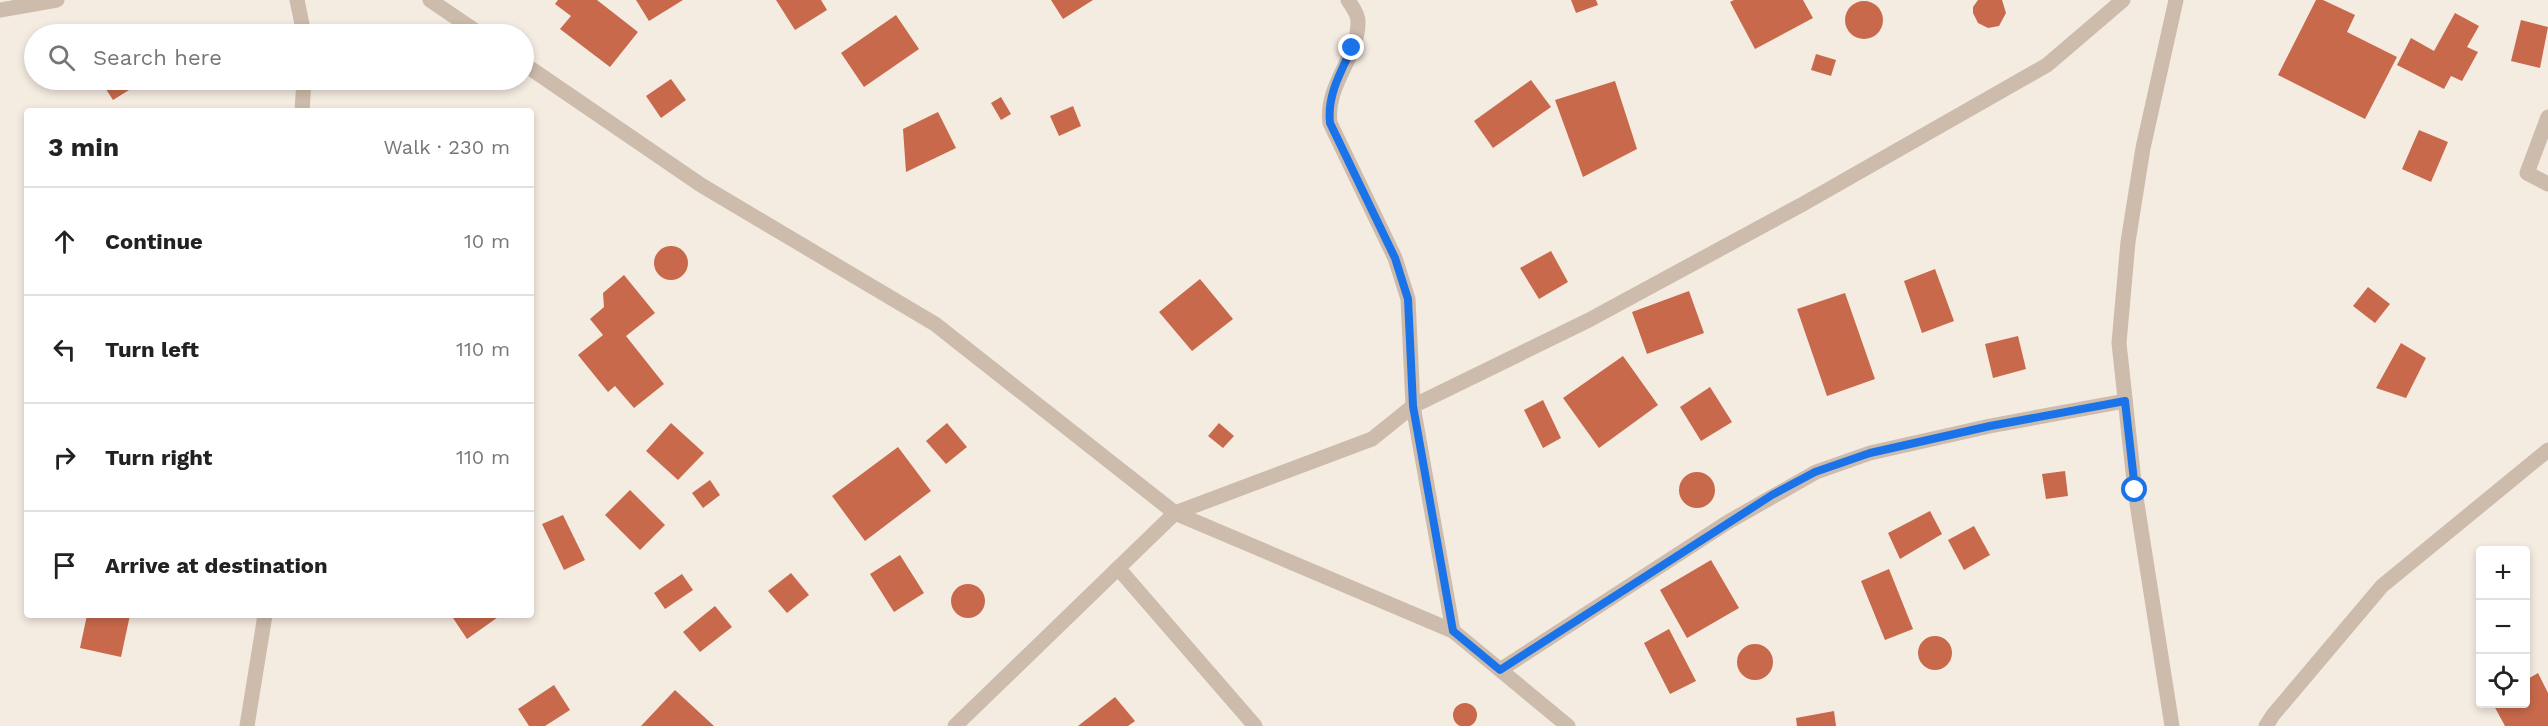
<!DOCTYPE html>
<html lang="en">
<head>
<meta charset="utf-8">
<style>
  :root { --surface:#fff; --page:#f2f2f2; --text:#222; --muted:#767676; --line:#e0e0e0 }
  body { margin:0; font-family:"Work Sans",sans-serif; background:var(--page); color:var(--text) }
  .controls { position:absolute; right:18px; bottom:18px; display:grid; overflow:hidden; border-radius:6px; box-shadow:0 3px 9px #0003 }
  .controls button { width:54px; height:54px; display:grid; place-items:center; padding:0; border:0; border-bottom:2px solid var(--line); background:var(--surface); color:var(--text); font:30px sans-serif }
  .stop { position:absolute; width:18px; height:18px; margin:-14px; border:4px solid #1a73e8; border-radius:50%; background:#fff }
  .stop.end { background:#1a73e8; border-color:#fff; box-shadow:0 2px 6px #0008 }
  .list { margin:0; padding:0; list-style:none }
  h2 { display:flex; justify-content:space-between; align-items:center; height:78px; margin:0; padding:0 24px; font-size:26px }
  h2 small { font-size:20px; font-weight:400; color:var(--muted) }
  .list li { display:grid; grid-template-columns:39px 1fr auto; gap:18px; align-items:center; box-sizing:border-box; height:108px; padding:0 24px; border-top:2px solid var(--line) }
  .list b { display:block; font-size:22px; white-space:nowrap }
  .list em { font-size:20px; font-style:normal; color:var(--muted) }
  .icon { flex:none; width:33px; height:33px; fill:none; stroke:currentColor; stroke-width:2; stroke-linecap:round; stroke-linejoin:round }
  .map { position:relative; flex:none; width:2548px; height:726px; overflow:hidden }
  .search { position:absolute; background:var(--surface); box-shadow:0 3px 9px #0003; left:24px; top:24px; width:510px; height:66px; display:flex; align-items:center; gap:15px; box-sizing:border-box; padding:0 21px; border-radius:33px; color:var(--muted); font-size:22px }
  .panel { position:absolute; background:var(--surface); box-shadow:0 3px 9px #0003; left:24px; top:108px; width:510px; height:510px; border-radius:6px }
  .map>svg:first-child { display:block }
</style>
</head>
<body>
<div class="map">
<svg width="2548" height="726" viewBox="0 0 2548 726">
  <rect width="100%" height="100%" fill="#f4ebe1"/>
  <g fill="#c8694b">
    <polygon points="558,0 597,0 638,32 610,67 560,29 571,16 555,4"/>
    <polygon points="636,0 683,0 649,21"/>
    <polygon points="776,0 821,0 827,10 795,30"/>
    <polygon points="1051,0 1093,0 1063,19"/>
    <polygon points="1571,0 1596,0 1598,5 1576,13"/>
    <polygon points="1734,0 1803,0 1813,18 1755,49 1730,2"/>
    <polygon points="1978,0 2002,0 2006,13 1999,26 1988,28 1978,23 1973,13 1973,7"/>
    <polygon points="2316,0 2323,0 2355,15 2347,32 2397,57 2365,119 2278,75"/>
    <circle cx="1864" cy="20" r="19"/>
    <polygon points="2455,13 2479,26 2467,47 2478,52 2462,81 2451,76 2444,89 2397,65 2411,38 2434,51"/>
    <polygon points="896,15 919,49 864,87 841,53"/>
    <polygon points="2521,20 2548,27 2540,68 2511,61"/>
    <polygon points="1816,54 1836,60 1831,76 1811,70"/>
    <polygon points="671,79 686,100 661,118 646,96"/>
    <polygon points="100,80 145,80 113,100"/>
    <polygon points="1531,80 1551,107 1493,148 1474,121"/>
    <polygon points="1615,81 1637,149 1583,177 1555,100"/>
    <polygon points="1001,97 1011,114 1001,120 991,103"/>
    <polygon points="1073,106 1081,126 1059,136 1050,116"/>
    <polygon points="938,112 956,148 906,172 903,129"/>
    <polygon points="2419,130 2448,142 2431,182 2402,169"/>
    <circle cx="671" cy="263" r="17"/>
    <polygon points="1551,251 1568,282 1539,299 1520,268"/>
    <polygon points="1935,269 1954,321 1922,333 1904,281"/>
    <polygon points="624,275 655,313 626,336 664,384 634,408 615,386 608,392 578,355 603,335 590,319 604,307 603,293"/>
    <polygon points="1200,279 1233,319 1192,351 1159,312"/>
    <polygon points="2368,287 2390,304 2375,323 2353,306"/>
    <polygon points="1689,291 1704,333 1647,354 1632,312"/>
    <polygon points="1845,293 1875,379 1827,396 1797,309"/>
    <polygon points="2018,336 2026,369 1993,378 1985,344"/>
    <polygon points="2401,343 2426,358 2406,398 2376,388"/>
    <polygon points="1623,356 1658,405 1599,448 1563,398"/>
    <polygon points="1710,387 1732,422 1701,441 1680,407"/>
    <polygon points="1543,400 1561,438 1543,448 1524,410"/>
    <polygon points="671,423 704,453 678,480 646,451"/>
    <polygon points="947,423 967,447 946,464 926,441"/>
    <polygon points="1219,423 1234,436 1223,448 1208,436"/>
    <polygon points="898,447 931,491 865,541 832,496"/>
    <polygon points="2065,471 2068,496 2046,499 2042,474"/>
    <circle cx="1697" cy="490" r="18"/>
    <polygon points="710,480 720,495 703,508 692,493"/>
    <polygon points="630,490 665,525 640,550 605,515"/>
    <polygon points="1930,511 1942,534 1900,559 1888,533"/>
    <polygon points="563,515 585,560 564,570 542,524"/>
    <polygon points="1974,526 1990,555 1964,570 1948,540"/>
    <polygon points="900,555 924,593 894,612 870,574"/>
    <polygon points="1711,560 1739,608 1687,638 1660,590"/>
    <polygon points="1889,569 1913,629 1885,640 1861,581"/>
    <polygon points="791,573 809,595 787,613 768,591"/>
    <polygon points="682,574 693,590 665,609 654,593"/>
    <circle cx="968" cy="601" r="17"/>
    <polygon points="715,606 732,627 700,652 683,632"/>
    <polygon points="87,615 130,615 121,657 80,648"/>
    <polygon points="451,615 501,615 467,639"/>
    <polygon points="1669,629 1696,681 1670,694 1644,643"/>
    <circle cx="1935" cy="653" r="17"/>
    <circle cx="1755" cy="662" r="18"/>
    <polygon points="2538,673 2548,693 2548,726 2505,726 2493,704 2526,704 2526,680"/>
    <polygon points="554,685 570,710 545,726 529,726 518,709"/>
    <polygon points="675,690 714,726 641,726"/>
    <polygon points="1115,697 1135,721 1128,726 1078,726"/>
    <circle cx="1465" cy="715" r="12"/>
    <polygon points="1834,711 1836,726 1797,726 1796,718"/>
  </g>
  <g fill="none" stroke-linecap="round" stroke-linejoin="round">
    <g stroke="#cdbbac" stroke-width="15">
      <polyline points="297,0 304,34"/>
      <polyline points="430,0 480,34"/>
      <path d="M1348,0C1352,6 1358,14 1358,21C1359,57 1325,84 1330,123L1395,258L1408,299L1413,406L1453,631"/>
      <polyline points="0,10 57,0"/>
      <polyline points="524,64 701,185 935,324 1175,513 1453,631 1568,726"/>
      <polyline points="302,111 304,80"/>
      <polyline points="2548,117 2527,173 2548,184"/>
      <polyline points="1118,568 1255,726"/>
      <polyline points="1500,670 1728,522 1816,472 1870,453 1990,426 2125,401"/>
      <polyline points="247,726 265,615"/>
      <polyline points="955,726 1175,513 1372,439 1413,406 1589,320 1803,204 2047,65 2123,0"/>
      <polyline points="2172,726 2135,491 2119,343 2128,242 2143,148 2176,0"/>
      <polyline points="2266,726 2273,715 2382,586 2548,450"/>
    </g>
  </g>
  <g fill="none" stroke-linecap="round" stroke-linejoin="round">
    <path stroke="#1a73e8" stroke-width="8" d="M1352,48C1340,73 1327,96 1330,123L1395,258L1408,299L1413,406L1453,631L1500,670L1772,495L1815,472L1870,453L1990,426L2125,401L2135,490"/>
  </g>
</svg>
<div class="controls">
<button>+</button>
<button>−</button>
<button><svg class="icon" aria-label="locate" viewBox="0 0 24 24"><circle cx="12" cy="12" r="6"/><path d="M12 2v4M12 18v4M2 12h4M18 12h4"/></svg></button>
</div>
<div class="stop" style="left:2135px;top:490px"></div>
<div class="stop end" style="left:1352px;top:48px"></div>
<div class="search"><svg class="icon" aria-label="search" viewBox="0 0 24 24"><circle cx="10" cy="10" r="6"/><path d="M15 15l6 6"/></svg>Search here</div>
<section class="panel">
<h2>3 min<small>Walk · 230 m</small></h2>
<ul class="list">
<li><svg class="icon" aria-label="ahead" viewBox="0 0 24 24"><path d="M12 20V5M6 11l6-6 6 6"/></svg><div><b>Continue</b></div><em>10 m</em></li>
<li><svg class="icon" aria-label="left" viewBox="0 0 24 24"><path d="M17 20v-9H6M10 6l-5 5 5 5"/></svg><div><b>Turn left</b></div><em>110 m</em></li>
<li><svg class="icon" aria-label="right" viewBox="0 0 24 24"><path d="M7 20v-9h11M14 6l5 5-5 5"/></svg><div><b>Turn right</b></div><em>110 m</em></li>
<li><svg class="icon" aria-label="arrive" viewBox="0 0 24 24"><path d="M6 21V4h12l-3 4 3 4H6"/></svg><div><b>Arrive at destination</b></div></li>
</ul>
</section>
</div>
</body>
</html>
